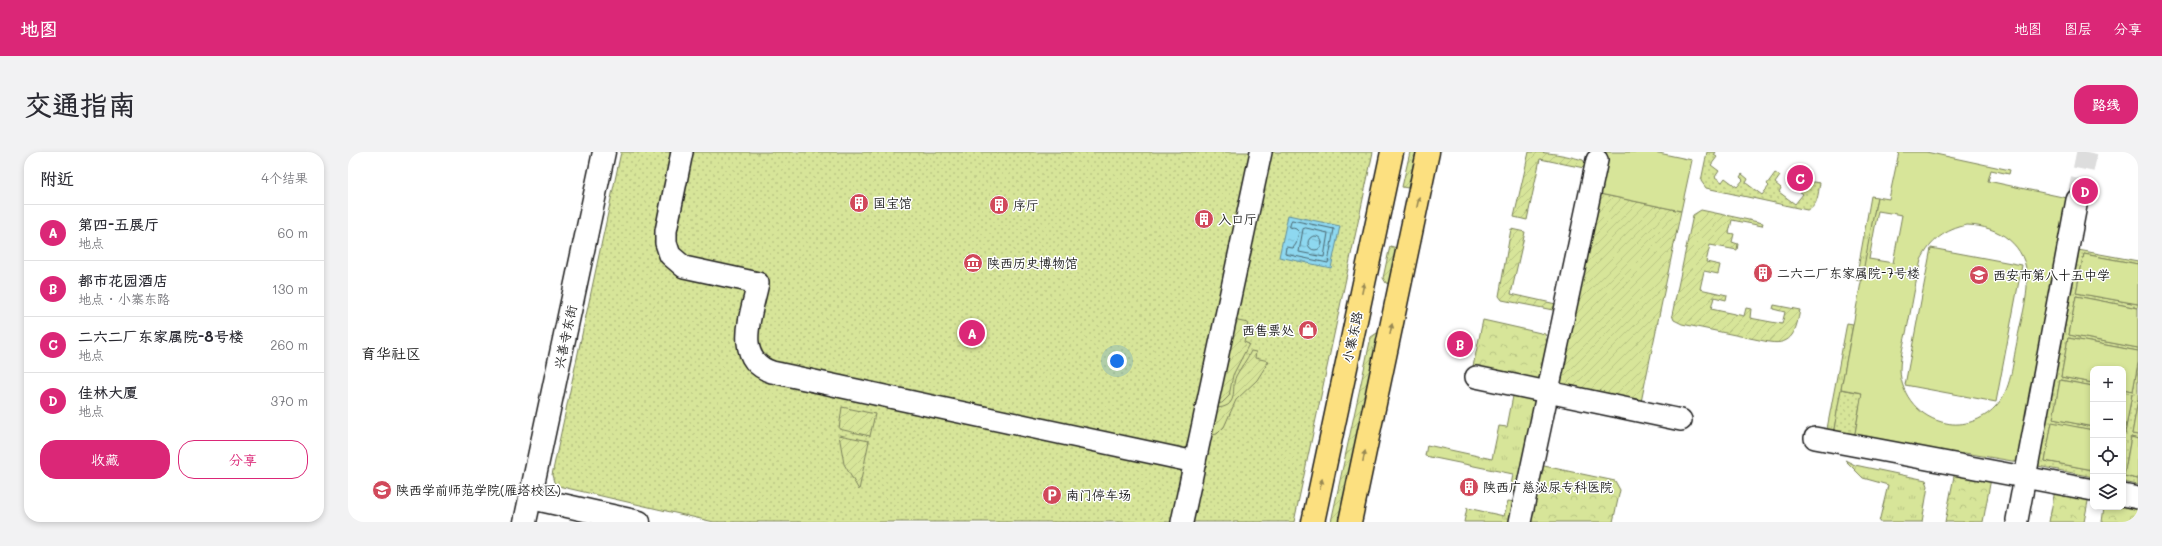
<!DOCTYPE html>
<html lang="zh">
<head>
<meta charset="utf-8">
<style>
  :root { --surface:#fff; --page:#f2f2f3; --text:#2b2b33; --muted:#7c7c81; --line:#e1e1e2; --accent:#db2777 }
  body { margin:0; font-family:Mali,"LXGW WenKai TC",sans-serif; background:var(--page); color:var(--text) }
  .controls { position:absolute; right:12px; bottom:12px; display:grid; overflow:hidden; border-radius:8px; box-shadow:0 2px 6px #0003 }
  .controls button { width:36px; height:36px; display:grid; place-items:center; padding:0; border:0; border-bottom:1px solid var(--line); background:var(--surface); color:var(--text); font:20px sans-serif }
  .you { position:absolute; left:769px; top:209px; width:14px; height:14px; margin:-10px; border:3px solid #fff; border-radius:50%; background:#1a73e8; box-shadow:0 0 0 6px #1a73e833 }
  .badge { display:grid; place-items:center; width:26px; height:26px; border-radius:50%; background:var(--accent); color:#fff; font-size:13px; font-weight:700 }
  .pin { position:absolute; translate:-50% -50%; border:2px solid #fff; box-shadow:0 1px 4px #0006 }
  .list { margin:0; padding:0; list-style:none }
  h2 { display:flex; justify-content:space-between; align-items:center; height:52px; margin:0; padding:0 16px; font-size:17px }
  h2 small { font-size:13px; font-weight:400; color:var(--muted) }
  .list li { display:grid; grid-template-columns:26px 1fr auto; gap:12px; align-items:center; box-sizing:border-box; height:56px; padding:0 16px; border-top:1px solid var(--line) }
  .list b { display:block; font-size:15px; white-space:nowrap }
  .list p { margin:0; font-size:13px; white-space:nowrap; color:var(--muted) }
  .list em { font-size:13px; font-style:normal; color:var(--muted) }
  .actions { display:flex; gap:8px; padding:12px 16px }
  .actions a { flex:1; padding:9px 0; border:1px solid var(--accent); border-radius:16px; text-align:center; font-size:14px; color:var(--accent) }
  .actions .main { background:var(--accent); color:#fff }
  .icon { flex:none; width:22px; height:22px; fill:none; stroke:currentColor; stroke-width:2; stroke-linecap:round; stroke-linejoin:round }
  .map { position:relative; flex:none; width:1790px; height:370px; overflow:hidden; border-radius:16px }
  header { display:flex; align-items:center; gap:24px; box-sizing:border-box; height:56px; padding:0 20px; background:var(--accent); color:#fff }
  header strong { font-size:19px }
  nav { display:flex; gap:22px; margin-inline-start:auto; font-size:14px }
  .intro { display:flex; align-items:center; justify-content:space-between; box-sizing:border-box; height:96px; padding:0 24px }
  h1 { margin:0; font-size:28px }
  .button { padding:10px 18px; border-radius:16px; background:var(--accent); color:#fff; font-size:14px; font-weight:700 }
  main { display:flex; gap:24px; padding:0 24px }
  aside { flex:1; background:var(--surface); border-radius:16px; box-shadow:0 2px 6px #0003 }
  .map>svg:first-child { display:block }
</style>
</head>
<body>
<header>
<strong>地图</strong>
<nav><a>地图</a><a>图层</a><a>分享</a></nav>
</header>
<div class="intro"><h1>交通指南</h1><a class="button">路线</a></div>
<main>
<aside>
<h2>附近<small>4个结果</small></h2>
<ul class="list">
<li><span class="badge">A</span><div><b>第四-五展厅</b><p>地点</p></div><em>60 m</em></li>
<li><span class="badge">B</span><div><b>都市花园酒店</b><p>地点 · 小寨东路</p></div><em>130 m</em></li>
<li><span class="badge">C</span><div><b>二六二厂东家属院-8号楼</b><p>地点</p></div><em>260 m</em></li>
<li><span class="badge">D</span><div><b>佳林大厦</b><p>地点</p></div><em>370 m</em></li>
</ul>
<div class="actions"><a class="main">收藏</a><a>分享</a></div>
</aside>
<div class="map">
<svg width="1790" height="370" viewBox="0 0 1790 370">
  <defs>
    <pattern id="grass-tufts" width="24" height="20" patternUnits="userSpaceOnUse"><rect width="24" height="20" fill="#d7e599"/><path d="M3 7l-1-3M5 7V3M7 7l1-3M15 17l-1-3M17 17v-4M19 17l1-3" fill="none" stroke="#b8c483"/></pattern>
    <pattern id="forest-crowns" width="20" height="18" patternUnits="userSpaceOnUse"><rect width="20" height="18" fill="#d7e599"/><path d="M2 6a3 3 0 1 1 6 0M12 15a3 3 0 1 1 6 0" fill="none" stroke="#b8c483"/></pattern>
    <pattern id="park-dots" width="8" height="8" patternUnits="userSpaceOnUse"><rect width="8" height="8" fill="#d7e599"/><path d="M2 2h.1M6 6h.1" fill="none" stroke="#b8c483" stroke-width="1.8" stroke-linecap="round"/></pattern>
    <pattern id="garden-furrows" width="10" height="10" patternUnits="userSpaceOnUse"><rect width="10" height="10" fill="#d7e599"/><path d="M-1 1l2-2M0 10L10 0M9 11l2-2" fill="none" stroke="#b8c483"/></pattern>
    <pattern id="water-ripples" width="26" height="14" patternUnits="userSpaceOnUse"><rect width="26" height="14" fill="#8ed8f0"/><path d="M2 4q2-2 4 0t4 0M15 11q2-2 4 0t4 0" fill="none" stroke="#7ab9cd"/></pattern>
  </defs>
  <rect width="100%" height="100%" fill="#fff"/>
  <filter id="ink" filterUnits="userSpaceOnUse"><feTurbulence type="fractalNoise" baseFrequency=".025" numOctaves="2"/><feDisplacementMap in="SourceGraphic" scale="8" xChannelSelector="R" yChannelSelector="G"/><feConvolveMatrix kernelMatrix="1 2 1 2 8 2 1 2 1" color-interpolation-filters="sRGB"/></filter>
  <g filter="url(#ink)">
    <g fill="url(#grass-tufts)" stroke="#7a805a">
      <polygon points="1523,44 1529,45 1514,129 1508,128"/>
      <polygon points="1499,171 1505,172 1485,283 1478,282"/>
      <polygon points="1166,239 1188,245 1169,340 1162,339 1165,322 1077,304 1079,293 1144,307 1151,274 1159,275"/>
      <polygon points="1497,308 1507,313 1578,328 1580,334 1574,370 1531,370 1540,333 1515,326"/>
      <polygon points="1160,349 1167,350 1167,370 1116,370 1119,356 1156,364"/>
    </g>
    <g fill="url(#forest-crowns)" stroke="#7a805a">
      <polygon points="1135,168 1197,182 1199,192 1190,229 1124,219"/>
      <polygon points="1196,314 1267,329 1272,338 1265,370 1177,370 1192,315"/>
      <polygon points="1607,319 1644,321 1635,370 1597,370"/>
      <polygon points="1708,333 1742,339 1736,370 1701,370"/>
      <polygon points="1775,346 1790,348 1790,370 1754,370 1756,355 1775,355"/>
    </g>
    <g fill="url(#park-dots)" stroke="#7a805a">
      <polygon points="273,0 1025,0 946,370 366,370 210,334 206,330 204,323"/>
      <path d="M1359,0H1368L1366,3L1369,5L1363,13L1371,19L1367,25L1374,30L1377,26L1389,35L1395,28L1392,25L1394,22L1400,27L1398,31L1414,43L1421,34L1419,32L1427,21L1432,24L1427,31L1433,36L1431,40L1447,52L1455,42L1451,39L1459,29L1472,31C1470,41 1470,56 1459,58L1358,36L1353,29Z"/>
      <polygon points="1730,98 1790,109 1790,112 1736,102 1728,141 1790,152 1790,156 1728,144 1721,183 1790,196 1790,199 1720,186 1713,225 1745,231 1745,234 1712,228 1705,267 1745,275 1745,278 1704,271 1697,309 1745,318 1745,325 1690,314"/>
      <polygon points="1790,211 1790,248 1784,282 1790,283 1790,287 1783,285 1776,324 1790,327 1790,333 1775,330 1775,281 1777,281 1784,242 1775,240 1775,237 1785,239"/>
      <polygon points="1493,237 1514,241 1506,287 1485,283"/>
    </g>
    <g fill="url(#garden-furrows)" stroke="#7a805a">
      <polygon points="1062,0 1068,0 1060,36 1054,35"/>
      <path d="M1181,0C1200,0 1217,3 1235,8L1237,11L1236,16L1192,7L1179,68L1166,65Z"/>
      <polygon points="1247,41 1333,59 1293,250 1212,232"/>
      <path d="M1353,58L1415,71L1414,74L1384,68L1381,81L1386,82L1384,90L1390,92L1389,98L1362,93L1358,110L1372,113L1370,122L1356,119L1352,137L1379,143L1378,148L1366,145L1363,157L1396,164L1398,156L1403,157L1402,166L1434,172L1437,160L1425,157L1426,153L1452,158C1448,178 1445,194 1421,190L1334,172L1326,168L1324,163L1345,63Z"/>
      <polygon points="1163,77 1177,80 1163,142 1208,152 1205,158 1159,149 1154,148 1151,144"/>
      <polygon points="1042,94 1053,97 1042,132 1038,131 1035,126"/>
      <polygon points="885,168 900,171 896,190 901,192 885,223 881,244 874,251 867,252"/>
      <polygon points="1029,181 1032,182 995,370 983,370 1023,185"/>
      <path d="M903,199L908,200L907,206L921,209L909,228L888,248L876,275L869,282L860,284L866,256C893,256 882,237 888,224C892,216 899,208 903,199Z"/>
      <polygon points="494,255 527,262 522,284 491,277"/>
      <polygon points="491,283 521,289 511,338 496,312"/>
    </g>
    <g fill="#d7e599" stroke="#7a805a" fill-rule="evenodd">
      <polygon points="1256,0 1306,0 1344,8 1333,59 1247,41"/>
      <path d="M1551,0H1578L1662,18L1661,22L1643,18L1640,29L1719,46L1670,310L1617,301L1607,306L1506,287L1514,241L1493,237L1529,45L1541,47ZM1530,59L1554,63L1545,111L1521,107ZM1619,73C1651,74 1679,93 1679,127C1680,148 1672,170 1669,190C1664,212 1664,238 1647,255C1635,268 1615,275 1598,271C1572,266 1553,244 1552,218C1552,202 1558,184 1561,167C1565,148 1568,127 1573,108C1583,88 1597,78 1619,73Z"/>
      <polygon points="1583,96 1674,113 1648,250 1557,233"/>
      <polygon points="1736,102 1790,112 1790,152 1728,141"/>
      <polygon points="1728,144 1790,156 1790,196 1721,183"/>
      <polygon points="1720,186 1790,199 1790,211 1785,239 1775,237 1775,217 1745,217 1745,231 1713,225"/>
      <polygon points="1712,228 1745,234 1745,275 1705,267"/>
      <polygon points="1775,240 1784,242 1777,281 1775,281"/>
      <polygon points="1790,248 1790,283 1784,282"/>
      <polygon points="1704,270 1745,278 1745,318 1697,309"/>
      <polygon points="1783,285 1790,287 1790,327 1776,324"/>
    </g>
    <polygon fill="url(#water-ripples)" stroke="#608d9b" points="940,63 992,74 983,116 931,105"/>
    <g fill="none" stroke-linecap="round" stroke-linejoin="round">
      <g stroke="#4a6771" stroke-width="1">
        <polygon points="944,68 986,77 980,111 937,102 938,95 945,96 948,92 951,80 948,77 942,75"/>
        <polygon points="958,76 980,81 976,105 951,100 955,77"/>
        <circle cx="967" cy="91" r="7"/>
      </g>
      <polyline stroke="#ddd" stroke-width="21" stroke-dasharray="21 10" stroke-linecap="butt" points="1729,48 1739,0"/>
      <g stroke="#1c1c1c" stroke-width="24">
        <g id="minor">
          <path d="M334,0L318,79V91L322,103L336,115L410,131C404,161 384,207 424,220L847,310"/>
          <polyline points="1128,225 1333,268"/>
          <polyline points="1467,286 1745,338"/>
          <polyline points="1775,343 1790,346"/>
          <polyline points="1669,368 1729,48"/>
          <polyline points="834,370 913,0"/>
          <polyline points="1172,370 1249,8"/>
        </g>
      </g>
      <g stroke="#1c1c1c" stroke-width="25">
        <g id="tertiary">
          <polyline points="183,346 291,370"/>
          <polyline points="177,370 256,0"/>
        </g>
      </g>
      <g stroke="#1c1c1c" stroke-width="25">
        <g id="primary">
          <polyline points="965,370 1044,0"/>
          <polyline points="1002,370 1080,0"/>
        </g>
      </g>
      <use href="#minor" stroke="#fff" stroke-width="21"/>
      <use href="#tertiary" stroke="#fff" stroke-width="22"/>
      <use href="#primary" stroke="#fce080" stroke-width="22"/>
    </g>
    <defs><path id="oneway-solid" d="M-6-.8H1V-3.2L6.5 0L1 3.2V.8H-6Z"/></defs>
    <g fill="#978853">
      <use href="#oneway-solid" transform="translate(1070 50) rotate(-78)"/>
      <use href="#oneway-solid" transform="translate(1015 136) rotate(-78)"/>
      <use href="#oneway-solid" transform="translate(1043 177) rotate(-78)"/>
      <use href="#oneway-solid" transform="translate(1016 304) rotate(-78)"/>
      <use href="#oneway-solid" transform="translate(973 332) rotate(-78)"/>
    </g>
  </g>
  <defs>
    <g id="building-disc" transform="scale(1)"><circle r="9.5" fill="#d1495b" stroke="#fff"/><path d="M-4-6H4V6H1V3H-1V6H-4ZM-2.5-4.3h1.7v1.8h-1.7ZM.8-4.3h1.7v1.8H.8ZM-2.5-1h1.7V.8h-1.7ZM.8-1h1.7V.8H.8Z" fill="#fff"/></g>
    <g id="museum-disc" transform="scale(1)"><circle r="9.5" fill="#d1495b" stroke="#fff"/><path d="M0-6L6-3V-2H-6V-3ZM-5-1h2V3h-2ZM-1-1h2V3h-2ZM3-1h2V3H3ZM-6 4H6V6H-6Z" fill="#fff"/></g>
    <g id="school-disc" transform="scale(1)"><circle r="9.5" fill="#d1495b" stroke="#fff"/><path d="M0-5L7-2L0 1L-7-2ZM-4 1L0 2.5L4 1V4Q0 6-4 4Z" fill="#fff"/></g>
    <g id="shop-disc" transform="scale(1)"><circle r="9.5" fill="#d1495b" stroke="#fff"/><path d="M-5-2.5h2.3a2.7 3.5 0 0 1 5.4 0H5L5.5 6h-11ZM-1.5-2.5h3a1.5 2.3 0 0 0-3 0Z" fill="#fff"/></g>
    <g id="university-disc" transform="scale(1)"><circle r="9.5" fill="#d1495b" stroke="#fff"/><path d="M0-5L7-2L0 1L-7-2ZM-4 1L0 2.5L4 1V4Q0 6-4 4Z" fill="#fff"/></g>
    <g id="parking-disc" transform="scale(1)"><circle r="9.5" fill="#d1495b" stroke="#fff"/><path d="M-3.5-5.5H1a3.5 3.5 0 0 1 0 7H-1V5.5H-3.5ZM-1-3.4V-.6H.8a1.4 1.4 0 0 0 0-2.8Z" fill="#fff"/></g>
  </defs>
  <g fill-rule="evenodd">
    <use href="#building-disc" x="511" y="51"/>
    <use href="#building-disc" x="651" y="53"/>
    <use href="#building-disc" x="856" y="67"/>
    <use href="#museum-disc" x="625" y="111"/>
    <use href="#building-disc" x="1415" y="121"/>
    <use href="#school-disc" x="1631" y="123"/>
    <use href="#shop-disc" x="960" y="178"/>
    <use href="#building-disc" x="1121" y="335"/>
    <use href="#university-disc" x="34" y="338"/>
    <use href="#parking-disc" x="704" y="343"/>
  </g>
  <g text-anchor="middle" stroke-width="3" stroke-linejoin="round" paint-order="stroke">
    <g font-size="13" fill="#1c1c1c" stroke="#fff" text-anchor="start">
      <text x="525" y="56">国宝馆</text>
      <text x="665" y="58">序厅</text>
      <text x="870" y="72">入口厅</text>
      <text x="639" y="116">陕西历史博物馆</text>
      <text x="1429" y="126">二六二厂东家属院-7号楼</text>
      <text x="1645" y="128">西安市第八十五中学</text>
      <text x="946" y="183" text-anchor="end">西售票处</text>
      <text x="1135" y="340">陕西广慈泌尿专科医院</text>
      <text x="48" y="343">陕西学前师范学院(雁塔校区)</text>
      <text x="718" y="348">南门停车场</text>
    </g>
    <g font-size="13" fill="#1c1c1c" stroke="#fff">
      <text transform="translate(217 185) rotate(-78)" y="5">兴善寺东街</text>
      <text transform="translate(1004 185) rotate(-78)" y="5">小寨东路</text>
    </g>
    <g font-size="15" fill="#1c1c1c" stroke="#fff">
      <text x="43" y="207">育华社区</text>
    </g>
  </g>
</svg>
<div class="controls">
<button>+</button>
<button>−</button>
<button><svg class="icon" aria-label="locate" viewBox="0 0 24 24"><circle cx="12" cy="12" r="6"/><path d="M12 2v4M12 18v4M2 12h4M18 12h4"/></svg></button>
<button><svg class="icon" aria-label="layers" viewBox="0 0 24 24"><path d="M12 4l9 5-9 5-9-5zM3 14l9 5 9-5"/></svg></button>
</div>
<div class="you"></div>
<div class="pin badge" style="left:624px;top:181px">A</div>
<div class="pin badge" style="left:1112px;top:192px">B</div>
<div class="pin badge" style="left:1452px;top:26px">C</div>
<div class="pin badge" style="left:1737px;top:39px">D</div>
</div>
</main>
</body>
</html>
